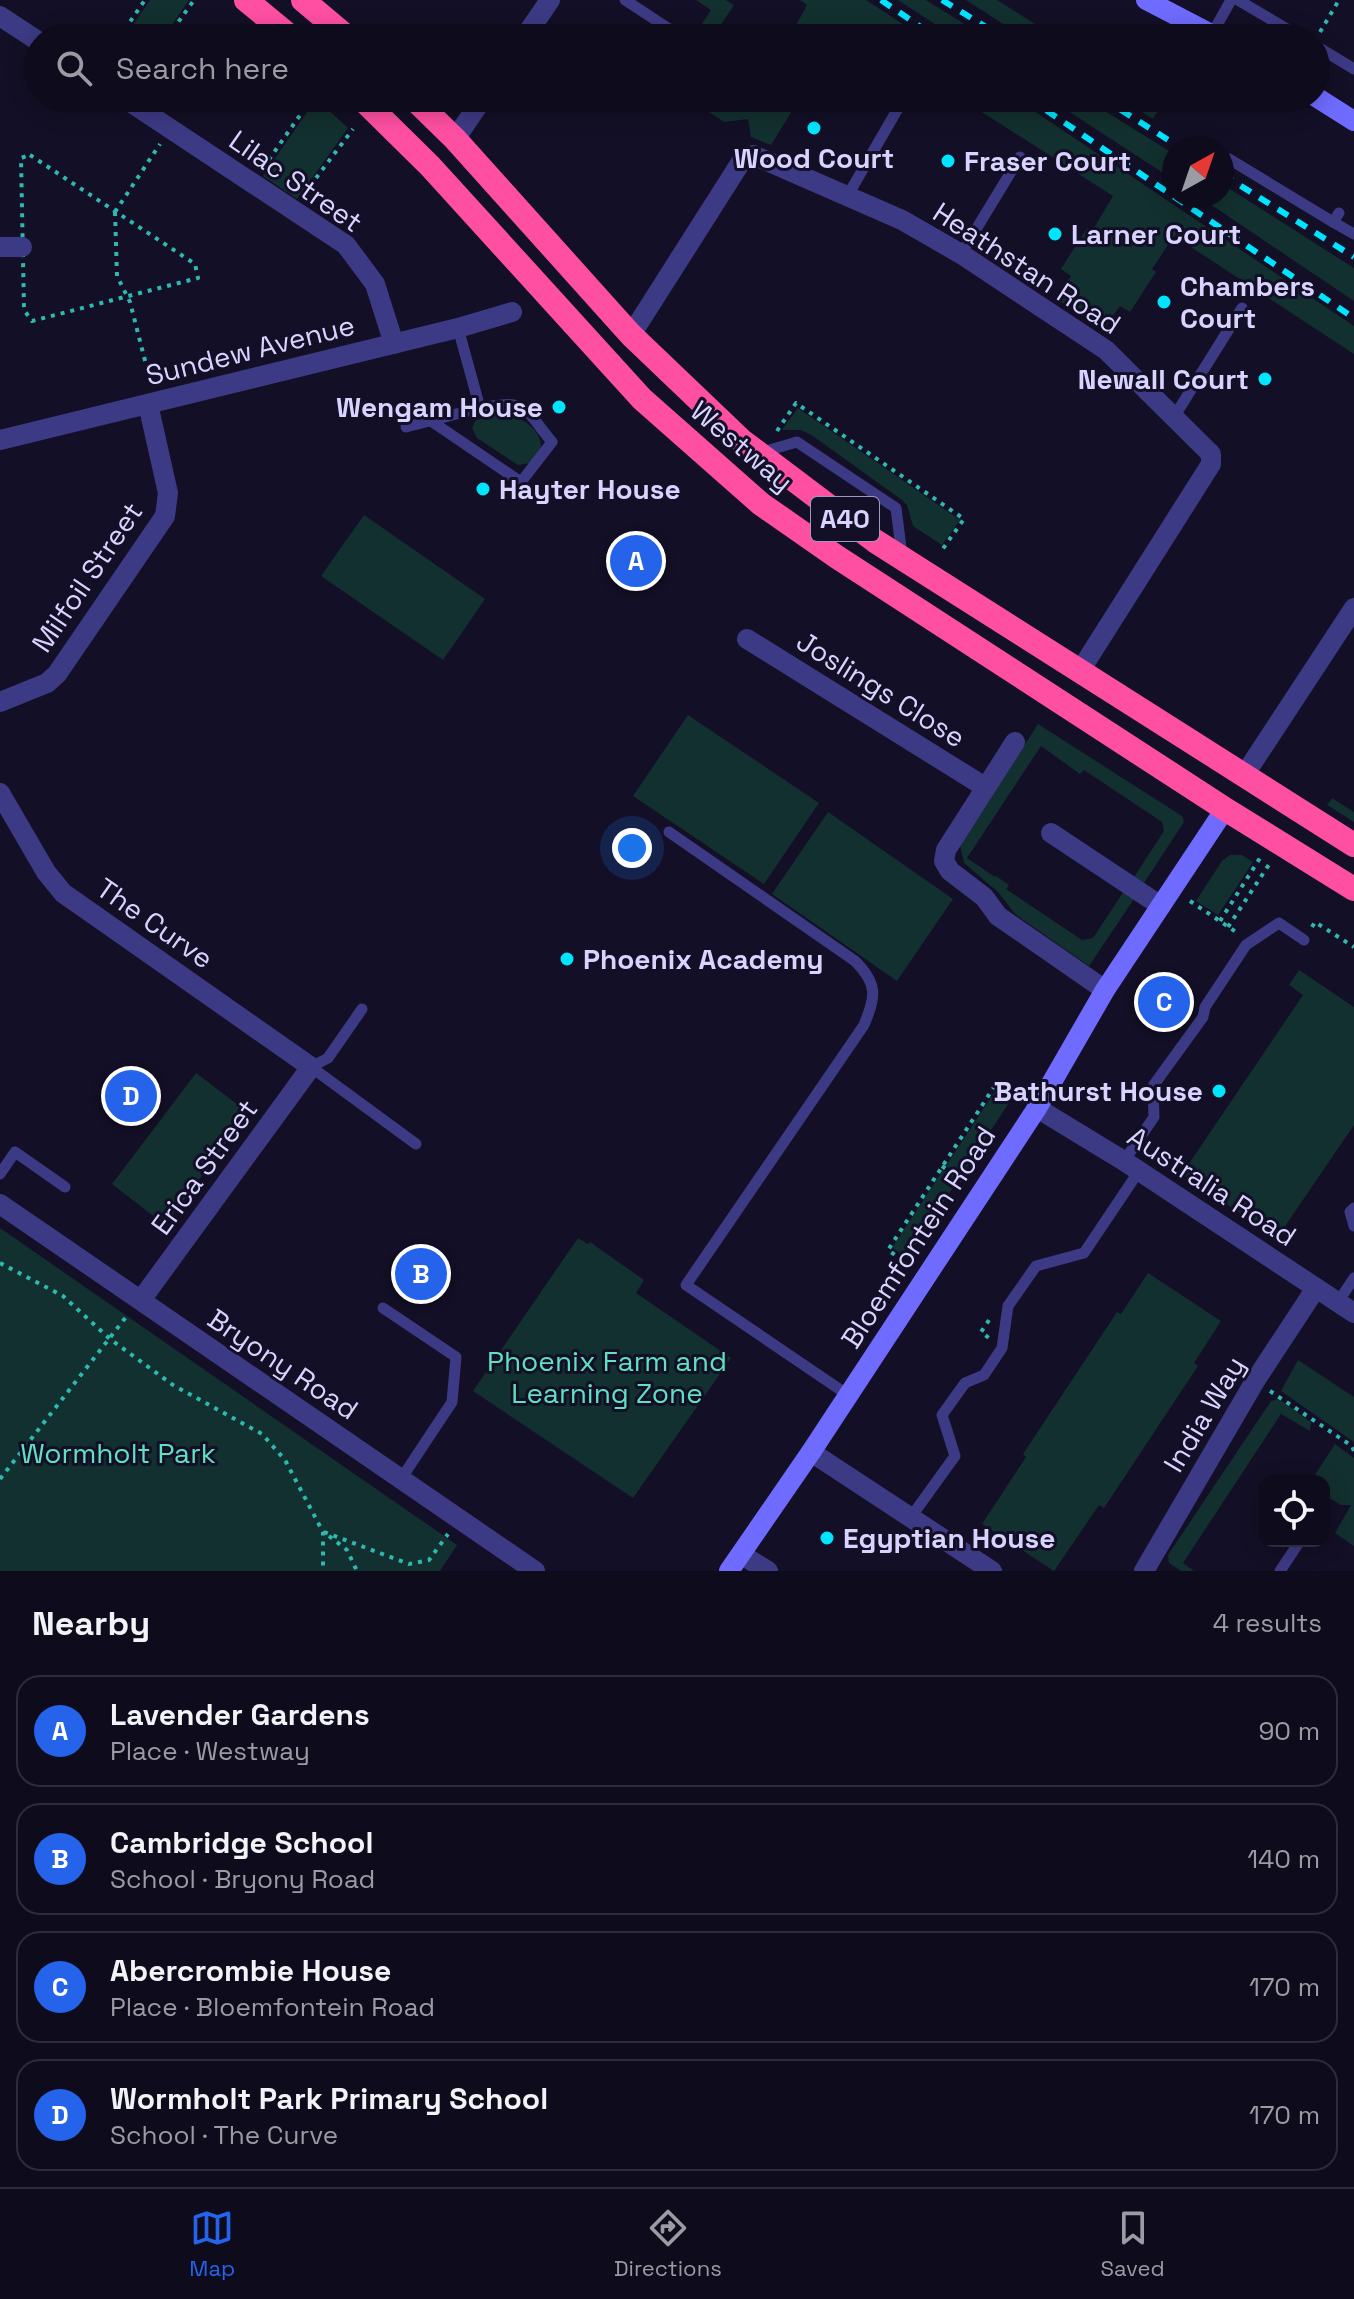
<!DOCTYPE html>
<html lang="en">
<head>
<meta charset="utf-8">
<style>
  :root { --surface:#0e0b1c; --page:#171425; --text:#f1f3f6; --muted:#9b9ba3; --line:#2e2b3b; --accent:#2563eb }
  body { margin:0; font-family:"Space Grotesk",sans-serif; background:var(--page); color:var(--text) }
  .controls { position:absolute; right:24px; bottom:24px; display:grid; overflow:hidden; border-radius:16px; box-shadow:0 4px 20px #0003 }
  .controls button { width:72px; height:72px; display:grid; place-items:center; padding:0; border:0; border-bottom:2px solid var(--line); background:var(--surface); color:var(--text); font:40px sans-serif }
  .compass { position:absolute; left:1162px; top:136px; width:72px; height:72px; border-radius:50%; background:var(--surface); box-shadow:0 4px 20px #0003; rotate:40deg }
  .you { position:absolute; left:632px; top:848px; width:28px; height:28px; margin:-20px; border:6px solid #fff; border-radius:50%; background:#1a73e8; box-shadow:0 0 0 12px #1a73e833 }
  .badge { display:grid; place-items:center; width:52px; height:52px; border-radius:50%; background:var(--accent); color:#fff; font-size:26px; font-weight:700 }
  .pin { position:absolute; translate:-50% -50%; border:4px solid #fff; box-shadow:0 2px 8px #0006 }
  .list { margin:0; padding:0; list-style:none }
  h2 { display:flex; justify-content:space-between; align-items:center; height:104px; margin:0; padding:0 32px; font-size:34px }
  h2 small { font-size:26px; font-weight:400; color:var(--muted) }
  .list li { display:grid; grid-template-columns:52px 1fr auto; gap:24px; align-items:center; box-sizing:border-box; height:112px; margin:0 16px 16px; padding:0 16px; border:2px solid var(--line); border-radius:24px }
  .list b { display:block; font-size:30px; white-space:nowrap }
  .list p { margin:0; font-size:26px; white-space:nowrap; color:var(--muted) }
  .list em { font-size:26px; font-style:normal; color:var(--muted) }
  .icon { flex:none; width:44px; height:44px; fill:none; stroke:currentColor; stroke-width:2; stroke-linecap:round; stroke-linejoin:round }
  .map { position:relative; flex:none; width:1354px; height:1571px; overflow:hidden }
  .search { position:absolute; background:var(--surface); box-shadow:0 4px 20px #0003; left:24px; right:24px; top:24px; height:88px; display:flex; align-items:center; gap:20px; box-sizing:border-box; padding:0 28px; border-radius:44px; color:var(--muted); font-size:30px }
  .sheet { height:616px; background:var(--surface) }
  nav { display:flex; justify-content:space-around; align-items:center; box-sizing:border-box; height:112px; border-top:2px solid var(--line); background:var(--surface); font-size:22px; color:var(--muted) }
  nav a { display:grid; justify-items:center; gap:4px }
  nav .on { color:var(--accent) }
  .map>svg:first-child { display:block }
</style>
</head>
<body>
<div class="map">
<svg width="1354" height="1571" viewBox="0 0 1354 1571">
  <rect width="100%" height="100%" fill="#130f26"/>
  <g fill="#12302f">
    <polygon points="150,0 189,0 163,38 124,38"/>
    <polygon points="696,0 726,0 734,5 712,38 704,38 696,33 711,10"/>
    <polygon points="800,0 866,0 924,38 867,38 846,25 838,38 789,38 807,5"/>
    <polygon points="898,0 926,0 987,38 956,38"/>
    <polygon points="966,0 997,0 1057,38 1025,38"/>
    <polygon points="694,98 800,98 771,145 751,137 748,119 724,122 692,101"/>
    <polygon points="960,98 1015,98 1354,326 1354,354 1174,236 1152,269 1156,272 1130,312 1120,306 1104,329 1056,299 1071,276 1061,269 1087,228 1092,231 1113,196"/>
    <polygon points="1048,98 1084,98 1174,154 1174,180"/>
    <polygon points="1120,98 1150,98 1161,105 1153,119"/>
    <polygon points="316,99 348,128 297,199 263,176"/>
    <polygon points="1222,184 1354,268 1354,301 1198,196 1222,196"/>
    <polygon points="798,408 960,520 942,545 913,526 907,505 902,500 810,434 800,430 782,430"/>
    <path d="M503,414C518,415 541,428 541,446C541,453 535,458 531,463L518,465L477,438L472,428L476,420Z"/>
    <polygon points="364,515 485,599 443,660 321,576"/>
    <polygon points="688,715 819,803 764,884 633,796"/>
    <polygon points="1038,724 1182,816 1184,822 1144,883 1134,877 1164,831 1162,822 1084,770 1080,774 1041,746 967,858 995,877 996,876 1009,885 1006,889 1082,940 1093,938 1124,891 1134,899 1089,966 1015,914 998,892 964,863 960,845"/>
    <polygon points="1332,798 1354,812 1354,822 1327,805"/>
    <polygon points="828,812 953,899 897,981 772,894"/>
    <polygon points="1230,855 1242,855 1253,862 1218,915 1196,901 1222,861"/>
    <polygon points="1299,970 1354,1007 1354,1125 1277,1238 1182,1174 1303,995 1289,985"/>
    <polygon points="196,1073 249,1113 165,1225 112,1184"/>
    <polygon points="997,1088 1012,1098 961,1176 946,1166"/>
    <polygon points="943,1170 958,1180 907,1257 892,1248"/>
    <polygon points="0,1228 457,1545 440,1571 0,1571"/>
    <polygon points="578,1238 588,1244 590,1242 644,1280 636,1293 731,1358 633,1498 473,1391"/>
    <polygon points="1148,1273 1221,1321 1194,1363 1198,1366 1104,1508 1099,1505 1054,1571 982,1524 1026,1457 1023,1454 1117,1312 1121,1314"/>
    <polygon points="1298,1360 1354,1397 1354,1442 1281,1391"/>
    <polygon points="1279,1399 1311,1422 1310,1431 1281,1414 1183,1563 1194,1571 1181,1571 1169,1563 1168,1555 1271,1401"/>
    <polygon points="1335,1444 1354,1458 1354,1546 1335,1533 1351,1505 1341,1505 1324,1495 1324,1481 1311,1481"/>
  </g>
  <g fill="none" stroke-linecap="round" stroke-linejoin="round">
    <g stroke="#2fb8b0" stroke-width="4" stroke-dasharray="4 6" stroke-linecap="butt">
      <polyline points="1320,32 1339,0"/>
      <polyline points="119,38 145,0"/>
      <polyline points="167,38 194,0"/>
      <polygon points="30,155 195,264 198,278 32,321 24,310 21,158"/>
      <polyline points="263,168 312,98"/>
      <polyline points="304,194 353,129"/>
      <polyline points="115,212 117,276 130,302 151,384"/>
      <polyline points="115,212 160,144"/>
      <polyline points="777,431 796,403 964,519 942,550"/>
      <polyline points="1190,901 1236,932"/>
      <polyline points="1220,921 1260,858"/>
      <polyline points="1228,927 1270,863"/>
      <polyline points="1312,927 1315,922 1354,947"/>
      <polyline points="942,1166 962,1180"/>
      <polyline points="0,1263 63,1296 110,1339 173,1385 262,1434 285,1460 323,1532 323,1571"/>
      <polyline points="911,1266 888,1250 996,1084 1020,1100"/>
      <polyline points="989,1320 981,1332 989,1338"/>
      <polyline points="1270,1391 1352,1446 1354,1451"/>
      <polyline points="0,1479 126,1317"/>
      <polyline points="324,1532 409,1564 429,1560 448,1534"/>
      <polyline points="329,1536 347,1550 357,1571"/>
    </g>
    <g stroke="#3d3a85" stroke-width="11">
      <polyline points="625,0 683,38"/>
      <polyline points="1238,0 1302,38"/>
      <polyline points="1212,34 1231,0"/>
      <polyline points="1316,46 1354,69"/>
      <polyline points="1229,159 1333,222"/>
      <polyline points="848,195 904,98"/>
      <polyline points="1339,213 1333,222 1354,234"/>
      <polyline points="961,254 1020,157"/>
      <polyline points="1174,417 1242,308"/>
      <path d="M431,421L521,482L552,442C523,407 528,399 480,408"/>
      <polyline points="406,427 480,408 458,328"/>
      <polyline points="759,453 797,442 896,508 902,556"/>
      <path d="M669,832L855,961C878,984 876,996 864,1025L686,1285L848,1395"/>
      <polyline points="362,1009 328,1058 311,1067 416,1144"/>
      <polyline points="1124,1161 1154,1117 1153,1086 1203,1017 1205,1007 1246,945 1279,923 1304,940"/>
      <polyline points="0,1174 15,1152 65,1187"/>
      <polyline points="1354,1208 1350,1212 1354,1226"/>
      <polyline points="1338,1302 1354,1278"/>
      <polyline points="383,1308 456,1357 452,1402 401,1479"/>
      <polyline points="911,1517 955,1456 942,1415 965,1383 984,1375 1002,1348 1008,1306 1036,1266 1084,1253 1139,1171"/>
      <polyline points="1280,1571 1300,1541"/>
    </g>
    <g stroke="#3d3a85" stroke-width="20">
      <polyline points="0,16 38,41"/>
      <polyline points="524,38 550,0"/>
      <polyline points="124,98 346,245 375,284 394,344"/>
      <polyline points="455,139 483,98"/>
      <polyline points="0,247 22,247"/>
      <polyline points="631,335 741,162 746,157 753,155 902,220 961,254 1106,350 1211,454 1211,464 1080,671"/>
      <polyline points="0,440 458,328 512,312"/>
      <polyline points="747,639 985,787"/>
      <polyline points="0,702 47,683 57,674 165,516 168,493 148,404"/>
      <polyline points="1015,742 946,850 944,861 950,871 984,897 998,916 1105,990"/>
      <polyline points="1245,774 1354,608"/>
      <polyline points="0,793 46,872 63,893 311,1067 141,1300"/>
      <polyline points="1051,833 1161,906"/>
      <polyline points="1037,1108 1124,1161 1354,1313"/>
      <polyline points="0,1204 535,1571"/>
      <polyline points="811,1452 992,1571"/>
      <polyline points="742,1555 768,1571"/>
      <polyline points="1144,1571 1255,1381 1316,1288"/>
    </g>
    <g stroke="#6f6bff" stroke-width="20">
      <polyline points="1146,0 1219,38"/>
      <polyline points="1316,97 1354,121"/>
      <polyline points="729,1571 811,1452 1037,1108 1105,990 1225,809"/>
    </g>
    <g stroke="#ff4fa3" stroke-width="24">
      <polyline points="246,0 292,38"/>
      <polyline points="303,0 348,38"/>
      <polyline points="361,98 430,166 642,399 761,504 837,557 1225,809 1354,889"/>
      <polyline points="413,98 455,139 631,335 741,440 875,541 1354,845"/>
    </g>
    <g stroke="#00e5ff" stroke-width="6" stroke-dasharray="12 10" stroke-linecap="butt">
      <polyline points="881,0 937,38"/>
      <polyline points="942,0 1004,38"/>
      <polyline points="1028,98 1354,318"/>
      <polyline points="1102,98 1181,148"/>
      <polyline points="1222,174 1354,257"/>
    </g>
  </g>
  <g fill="#00e5ff" stroke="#130f26" stroke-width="3">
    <circle cx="814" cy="128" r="8"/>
    <circle cx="948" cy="161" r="8"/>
    <circle cx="1055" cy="234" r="8"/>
    <circle cx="1164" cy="302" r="8"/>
    <circle cx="1265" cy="379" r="8"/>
    <circle cx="559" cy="407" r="8"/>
    <circle cx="483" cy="489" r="8"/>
    <circle cx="567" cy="959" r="8"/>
    <circle cx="1219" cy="1091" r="8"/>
    <circle cx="827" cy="1538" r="8"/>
  </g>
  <g text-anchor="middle" stroke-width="6" stroke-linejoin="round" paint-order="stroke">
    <rect fill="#130f26" stroke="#9e99be" stroke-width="2" x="811" y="497" width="68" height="44" rx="6"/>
    <g font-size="26" font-weight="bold" fill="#d9d4ff">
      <text x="845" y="528">A40</text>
    </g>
    <g font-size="28" font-weight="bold" fill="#d9d4ff" stroke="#130f26" text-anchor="start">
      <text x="814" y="168" text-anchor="middle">Wood Court</text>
      <text x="964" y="171">Fraser Court</text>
      <text x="1071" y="244">Larner Court</text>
      <text x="1180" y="296">Chambers<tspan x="1180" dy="32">Court</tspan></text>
      <text x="1249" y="389" text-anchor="end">Newall Court</text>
      <text x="543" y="417" text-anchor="end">Wengam House</text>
      <text x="499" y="499">Hayter House</text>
      <text x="583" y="969">Phoenix Academy</text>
      <text x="1203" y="1101" text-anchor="end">Bathurst House</text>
      <text x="843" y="1548">Egyptian House</text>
    </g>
    <g font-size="28" fill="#d9d4ff" stroke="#130f26">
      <text transform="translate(296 181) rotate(35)" y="10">Lilac Street</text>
      <text transform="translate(1027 268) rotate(33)" y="10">Heathstan Road</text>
      <text transform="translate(250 350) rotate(-14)" y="10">Sundew Avenue</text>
      <text transform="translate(742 446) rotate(40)" y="10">Westway</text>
      <text transform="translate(87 577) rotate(-56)" y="10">Milfoil Street</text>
      <text transform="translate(881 689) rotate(32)" y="10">Joslings Close</text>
      <text transform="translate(155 923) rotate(35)" y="10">The Curve</text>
      <text transform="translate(204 1167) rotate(-54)" y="10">Erica Street</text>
      <text transform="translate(1212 1186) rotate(33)" y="10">Australia Road</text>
      <text transform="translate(918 1237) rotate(-57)" y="10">Bloemfontein Road</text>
      <text transform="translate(283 1364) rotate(34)" y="10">Bryony Road</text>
      <text transform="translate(1204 1414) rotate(-59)" y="10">India Way</text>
    </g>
    <g font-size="28" fill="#5fe0c0" stroke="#130f26">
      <text x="607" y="1371">Phoenix Farm and<tspan x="607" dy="32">Learning Zone</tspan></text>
      <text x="118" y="1463">Wormholt Park</text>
    </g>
  </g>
</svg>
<div class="controls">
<button><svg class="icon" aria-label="locate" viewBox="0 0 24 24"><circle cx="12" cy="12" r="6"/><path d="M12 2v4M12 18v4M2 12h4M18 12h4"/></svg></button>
</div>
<svg class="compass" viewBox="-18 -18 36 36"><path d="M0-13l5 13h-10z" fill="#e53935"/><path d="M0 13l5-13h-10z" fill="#9b9ba3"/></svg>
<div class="you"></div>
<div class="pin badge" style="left:636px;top:561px">A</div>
<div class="pin badge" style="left:421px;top:1274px">B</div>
<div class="pin badge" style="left:1164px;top:1002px">C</div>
<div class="pin badge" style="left:131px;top:1096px">D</div>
<div class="search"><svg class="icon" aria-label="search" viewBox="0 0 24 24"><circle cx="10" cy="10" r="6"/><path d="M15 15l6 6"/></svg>Search here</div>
</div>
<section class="sheet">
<h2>Nearby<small>4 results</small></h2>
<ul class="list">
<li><span class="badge">A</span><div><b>Lavender Gardens</b><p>Place · Westway</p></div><em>90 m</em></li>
<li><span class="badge">B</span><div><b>Cambridge School</b><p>School · Bryony Road</p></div><em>140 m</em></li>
<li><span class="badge">C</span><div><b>Abercrombie House</b><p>Place · Bloemfontein Road</p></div><em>170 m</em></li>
<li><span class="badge">D</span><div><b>Wormholt Park Primary School</b><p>School · The Curve</p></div><em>170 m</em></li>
</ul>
</section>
<nav>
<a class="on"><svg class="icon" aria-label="map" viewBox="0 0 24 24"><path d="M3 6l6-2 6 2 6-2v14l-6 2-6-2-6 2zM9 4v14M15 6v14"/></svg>Map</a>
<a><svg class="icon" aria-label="directions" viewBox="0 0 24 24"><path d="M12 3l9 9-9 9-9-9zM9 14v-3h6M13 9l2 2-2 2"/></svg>Directions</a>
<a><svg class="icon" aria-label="saved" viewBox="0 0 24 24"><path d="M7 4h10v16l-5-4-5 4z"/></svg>Saved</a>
</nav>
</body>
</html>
